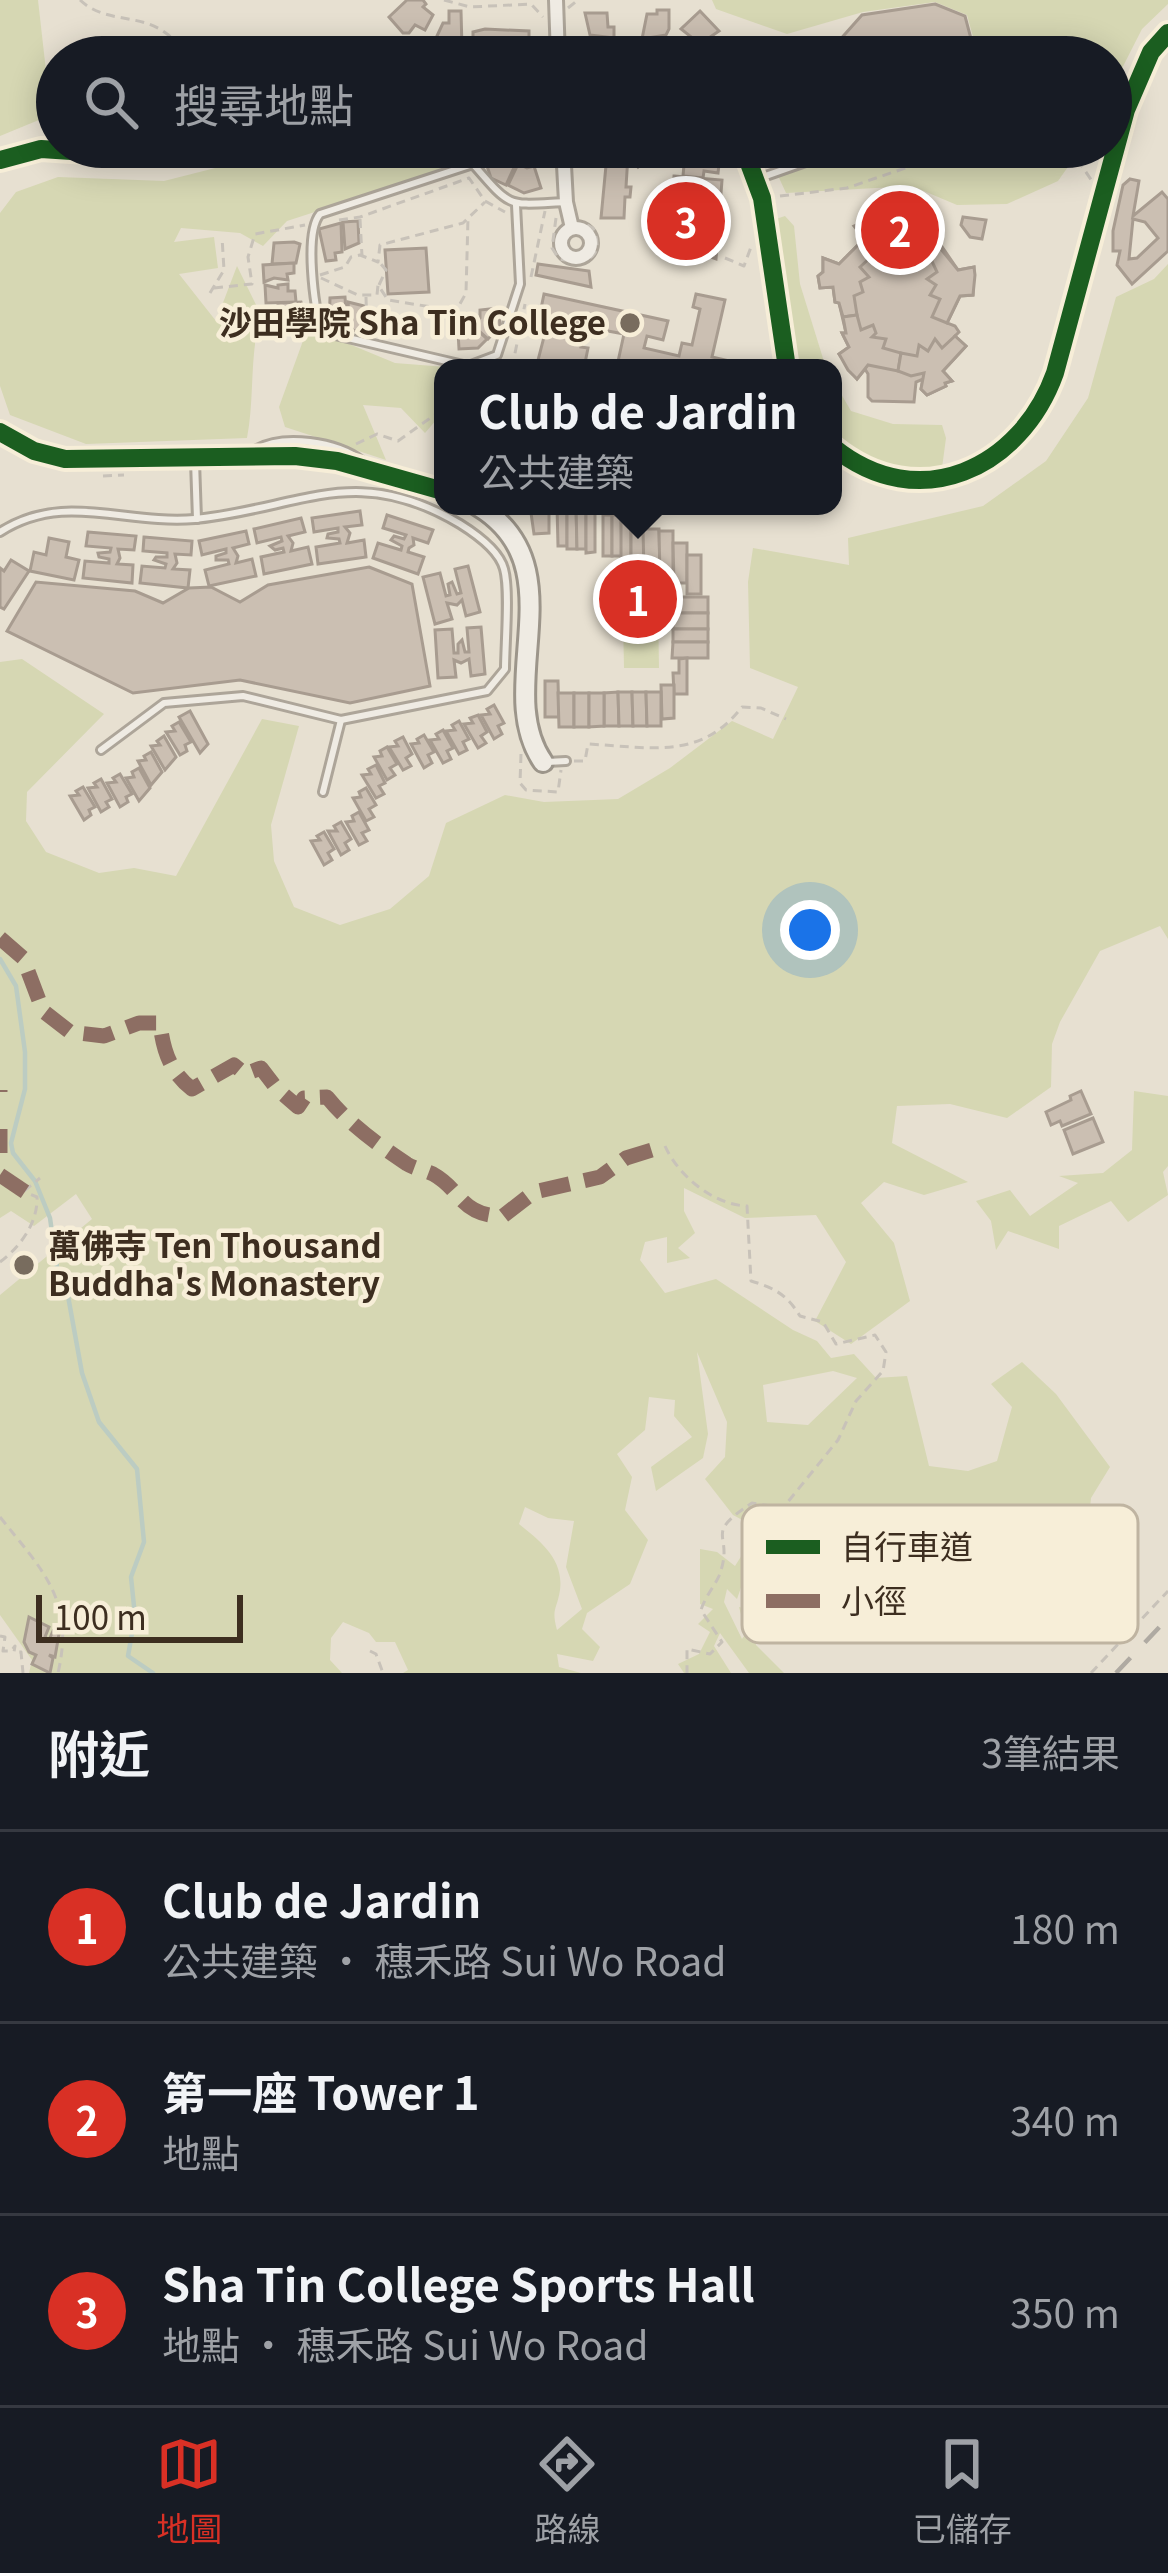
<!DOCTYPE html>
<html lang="zh-TW">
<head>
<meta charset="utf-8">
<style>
  :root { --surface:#171b24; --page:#242831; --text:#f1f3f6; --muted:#9ea1a6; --line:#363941; --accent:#d93025 }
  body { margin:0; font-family:Georgia,"Noto Sans TC",serif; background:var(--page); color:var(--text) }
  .scale { position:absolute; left:36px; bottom:30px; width:207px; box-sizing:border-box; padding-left:12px; border:6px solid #3d2e20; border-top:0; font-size:33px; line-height:42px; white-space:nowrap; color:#3d2e20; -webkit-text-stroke:9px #f7eed8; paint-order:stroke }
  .you { position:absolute; left:810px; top:930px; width:42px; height:42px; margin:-30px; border:9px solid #fff; border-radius:50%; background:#1a73e8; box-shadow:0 0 0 18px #1a73e833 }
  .badge { display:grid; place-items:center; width:78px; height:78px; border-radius:50%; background:var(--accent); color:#fff; font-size:39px; font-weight:700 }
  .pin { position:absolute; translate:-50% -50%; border:6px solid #fff; box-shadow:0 3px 12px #0006 }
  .popup { position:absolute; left:434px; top:359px; width:408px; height:156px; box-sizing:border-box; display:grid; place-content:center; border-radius:24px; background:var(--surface); filter:drop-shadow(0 3px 9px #0005); font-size:39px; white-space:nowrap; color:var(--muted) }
  .popup b { font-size:45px; color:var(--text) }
  .popup::after { content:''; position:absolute; left:50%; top:100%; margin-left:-24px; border:24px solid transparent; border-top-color:var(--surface) }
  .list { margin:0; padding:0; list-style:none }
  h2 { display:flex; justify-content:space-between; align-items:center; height:156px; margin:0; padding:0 48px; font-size:51px }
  h2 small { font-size:39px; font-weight:400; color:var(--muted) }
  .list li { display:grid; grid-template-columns:78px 1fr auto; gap:36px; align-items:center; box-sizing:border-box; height:192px; padding:0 48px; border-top:3px solid var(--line) }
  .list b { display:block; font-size:45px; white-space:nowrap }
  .list p { margin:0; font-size:39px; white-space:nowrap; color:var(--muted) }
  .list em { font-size:39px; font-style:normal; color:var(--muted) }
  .icon { flex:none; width:66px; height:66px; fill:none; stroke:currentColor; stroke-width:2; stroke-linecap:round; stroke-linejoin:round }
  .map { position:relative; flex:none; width:1168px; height:1673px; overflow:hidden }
  .search { position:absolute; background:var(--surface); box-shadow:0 6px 30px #0003; left:36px; right:36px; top:36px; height:132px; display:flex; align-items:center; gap:30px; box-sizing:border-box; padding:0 42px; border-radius:66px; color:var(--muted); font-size:45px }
  .sheet { height:732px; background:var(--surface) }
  nav { display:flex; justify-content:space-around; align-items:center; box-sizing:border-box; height:168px; border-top:3px solid var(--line); background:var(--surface); font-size:33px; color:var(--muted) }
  nav a { display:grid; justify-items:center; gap:6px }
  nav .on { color:var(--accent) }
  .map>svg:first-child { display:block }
</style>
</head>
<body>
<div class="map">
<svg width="1168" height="1673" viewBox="0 0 1168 1673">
  <rect width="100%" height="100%" fill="#e7e0d1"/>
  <g fill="#d6d7b3" fill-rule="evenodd">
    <polygon points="0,0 38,0 51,115 0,136"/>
    <polygon points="712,0 1168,0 1168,4 1142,29 1111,90 1111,57 973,57 977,51 967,15 935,2 863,12 787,34 716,9"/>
    <path d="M333,147H500L475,160L287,221L263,246L240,233L181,228L174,242L214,237L218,268L179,274L216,321L237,266L261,315C249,354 255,397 247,438L86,444L10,415L0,386V213L16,192L58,177L164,181L231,164Z"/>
    <polygon points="813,147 1082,147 1058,181 1007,204 957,205 912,186 786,193 770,158"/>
    <polygon points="785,216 794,226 800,284 826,368 799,368 775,235 776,219"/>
    <path d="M1168,264V939L1160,926L1100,951L1060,1022L1052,1044L1051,1087L1007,1118L950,1104L897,1106L892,1143L968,1182L924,1195L884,1182L861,1203L894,1243L910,1301L851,1344L815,1321L846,1262L816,1215L745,1218L684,1188V1211L695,1233L678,1248L690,1258L667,1263V1237L645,1242L640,1260L665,1293L716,1279L793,1330L817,1341L831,1358L854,1354L876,1378L907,1376L929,1466L968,1471L997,1461L1012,1407L991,1384L1022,1362L1056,1394L1110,1467L1091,1498L1085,1555L1056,1578H1022L964,1596L904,1606L733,1515L705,1479L725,1457L727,1422L697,1352L708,1434L703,1458L656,1491L651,1467L692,1437L674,1416L675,1400L649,1397L645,1430L617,1454L632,1477L625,1510L648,1540L630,1584L587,1613L582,1629L600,1647L593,1661L557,1654L559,1667L581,1673H403L408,1670L395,1642H376L369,1633L343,1622L331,1638L330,1660L342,1673H29L32,1660L0,1615V1295L92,1219L76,1194L34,1226L11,1211L0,1218V662L22,659L104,714L27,792L26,821L46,852L99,873L134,868L176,876L262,719L299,726L271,825L274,861L294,907L340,925L390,909L429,876L446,823L505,795L544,802L618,799L670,768L732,721L773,739L798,687L750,668L748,582L753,548L849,565L848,538L983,506L1046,461L1088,398L1116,297L1154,279ZM833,1371L857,1378L808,1425L767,1422L763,1385ZM525,1507L548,1518L574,1521L566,1567L582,1609L557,1630C551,1608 557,1610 560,1590C564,1559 540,1541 519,1524Z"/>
    <polygon points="308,327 395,363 459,368 443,368 443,412 425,433 401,408 363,405 386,460 285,427 279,407"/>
    <path d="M833,380L851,411L893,424L942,425L946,438L942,468C882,471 877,471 833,432Z"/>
    <polygon points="658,606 659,668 624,668 623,621 627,607"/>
    <polygon points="1134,1091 1168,1096 1168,1166 1163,1172 1168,1195 1128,1222 1111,1201 1059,1226 1059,1249 1008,1231 996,1250 991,1221 976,1201 1010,1190 1030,1216 1078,1183 1059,1176 1103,1173 1132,1150"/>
    <polygon points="747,1547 757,1562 745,1576 737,1599 727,1589 724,1602 742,1639 746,1633 739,1607 751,1609 756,1645 784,1673 749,1673 720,1633 714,1646 731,1673 684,1673 678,1664 699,1654 710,1632 698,1624 713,1609 700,1604 700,1549 717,1552 735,1566"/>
  </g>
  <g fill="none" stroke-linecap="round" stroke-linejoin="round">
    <polyline stroke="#bcccc2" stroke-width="4.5" points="0,959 16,986 25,1052 25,1089 11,1143 13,1153 35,1181 50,1218 58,1274 68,1296 82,1373 99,1422 137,1469 144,1542 131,1577 135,1616 128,1656 153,1673"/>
  </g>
  <g fill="#cbbfb2" stroke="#a89c90" stroke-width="3" fill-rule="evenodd">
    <polygon points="407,0 423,0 426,4 423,7 433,15 425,30 415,25 409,33 403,33 389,17"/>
    <polygon points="935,4 965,16 974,50 968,57 841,57 838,42 862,15"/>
    <polygon points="657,10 669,10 669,29 666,35 642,39 647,14 657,14"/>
    <polygon points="449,11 461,11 462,48 440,48 437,36 443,23 449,23"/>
    <polygon points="700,11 719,31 700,44 681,29"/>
    <polygon points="585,13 607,13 608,27 614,27 614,38 590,35"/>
    <polygon points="485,29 529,31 529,48 473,49 473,32"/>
    <polygon points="600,147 704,147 698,154 720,156 718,173 704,171 703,178 683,176 685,154 638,149 646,160 638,167 628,155 626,187 631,187 630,197 625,197 624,218 601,218 607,155"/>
    <polygon points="504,151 507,159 516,163 506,185 491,178 484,157"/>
    <polygon points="518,164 527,168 534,166 541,188 524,193 508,185"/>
    <polygon points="674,176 722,180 716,259 697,252 659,250 661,225 652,224 653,213 671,217"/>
    <path d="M1130,179L1139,181L1133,216L1162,192L1168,199V251L1132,284L1117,265L1120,251H1113V231L1123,185ZM1133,219L1145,222L1158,238L1137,258L1129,259Z"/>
    <polygon points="906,200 933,208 925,222 940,248 930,257 919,243 909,252 904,240 890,243 888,233 869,234 866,213 903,212"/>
    <polygon points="906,200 933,208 925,222 958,270 974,267 973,295 960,296 947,323 955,326 959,332 955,336 966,346 943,371 952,381 945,383 946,386 927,395 921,389 923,379 916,382 914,402 872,401 868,397 868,374 865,369 857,379 839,354 849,347 842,333 846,333 839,303 835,302 833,287 820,288 818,276 823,272 823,258 839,264 860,243 863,237 854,226 867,220 866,213 903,212"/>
    <polygon points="963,217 986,220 982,239 970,237 961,225"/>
    <polygon points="358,221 359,243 345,249 343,222"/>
    <polygon points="341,223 342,252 335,253 336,260 326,261 319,229"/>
    <polygon points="294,242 300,244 296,263 272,264 274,243"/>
    <polygon points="860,243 873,255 860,267 869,277 860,282 863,292 854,296 857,315 843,317 839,303 835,302 833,287 820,288 818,276 823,272 823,258 839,264"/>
    <polygon points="426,248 429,292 388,294 385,250"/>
    <polygon points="940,248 958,270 974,267 975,275 973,295 960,296 947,323 932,317 940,299 930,295 936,285 927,279 937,272 930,257"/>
    <polygon points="294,263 294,273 287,274 288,280 274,278 264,282 263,265"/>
    <polygon points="538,264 589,271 591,287 536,275"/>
    <polygon points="288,284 288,291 295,291 296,302 266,303 265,285 278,288 278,285"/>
    <polygon points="544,294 668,321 663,340 647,336 644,348 679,356 682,343 692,345 700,309 693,307 696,294 725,300 712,357 729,361 728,368 617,366 624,334 586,327 581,347 588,348 584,368 536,368 544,337 549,337 551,326 538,323"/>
    <polygon points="345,297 347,325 329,326 330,298"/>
    <polygon points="301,302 306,318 278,321 278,303"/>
    <polygon points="348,302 364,306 366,330 350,331"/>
    <polygon points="499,308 500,326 488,339 473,326 480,318 480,310"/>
    <polygon points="857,315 861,330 873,325 876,333 872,337 886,339 883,348 901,353 898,371 868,365 857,379 848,370 839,354 849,347 842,333 846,333 843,317"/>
    <polygon points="473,326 487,339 478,348 459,349 458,332 467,331"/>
    <polygon points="955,336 966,346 943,371 952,381 945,383 946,386 927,395 921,389 924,373 911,376 898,371 901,353 917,356 919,345 928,351 935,339 942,348"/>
    <polygon points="530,506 549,506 549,533 534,534"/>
    <polygon points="557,506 567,506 567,546 558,546"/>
    <polygon points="567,506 576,506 577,549 567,549"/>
    <polygon points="576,506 586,506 586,549 577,549"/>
    <polygon points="360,511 362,525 345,527 350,533 347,543 364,540 366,557 318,564 316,547 340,543 339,539 327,538 328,534 338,532 338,528 314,532 312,518"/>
    <polygon points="586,511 595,511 595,552 586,553"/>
    <polygon points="387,515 433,530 428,543 413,538 414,545 409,548 408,552 424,557 418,574 373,558 378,543 401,550 402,546 391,540 394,536 404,539 406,535 383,528"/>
    <rect x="603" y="515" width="9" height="41"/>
    <polygon points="612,515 621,515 622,556 612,556"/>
    <polygon points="301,518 305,532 288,536 293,543 291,551 308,547 312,564 264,574 261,557 284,552 283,548 275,550 270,546 282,541 281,537 257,543 254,529"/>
    <rect x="621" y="521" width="10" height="41"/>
    <polygon points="631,521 643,521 644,562 631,562"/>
    <polygon points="643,529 659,529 660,572 644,572"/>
    <polygon points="246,531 249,544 233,548 238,556 236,563 252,559 256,576 209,586 205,570 229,564 228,560 216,560 216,556 226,553 226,549 202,555 199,541"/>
    <polygon points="659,531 673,531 673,576 660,576"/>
    <polygon points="88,532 136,536 134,550 118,549 120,558 117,564 133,565 132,583 83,578 85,561 109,563 109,559 99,557 98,553 110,552 111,548 86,546"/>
    <polygon points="144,537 192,541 191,555 175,554 177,563 173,569 190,570 188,588 140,583 142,566 165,568 166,564 154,560 156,557 167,557 167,553 143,551"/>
    <polygon points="49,538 69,542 66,557 79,560 74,580 30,571 34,552 46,555"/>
    <polygon points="673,543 687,543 687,583 674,583"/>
    <rect x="687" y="555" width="14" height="39"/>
    <polygon points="11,560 29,571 4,609 0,607 0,568 4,571"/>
    <polygon points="468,566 480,612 466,616 462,600 457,605 447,603 452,619 435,624 423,577 440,573 446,596 450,595 448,584 452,582 457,594 461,593 455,569"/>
    <polygon points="369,567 412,584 430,686 350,703 240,680 133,693 7,631 36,582 135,591 163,603 189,588 211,587 240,602 268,585"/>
    <polygon points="624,582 653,593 653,606 624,606"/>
    <polygon points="672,597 708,597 708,613 673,613"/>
    <rect x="673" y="613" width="35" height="16"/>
    <polygon points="481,627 485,674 471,676 469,659 461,663 454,660 456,677 438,678 435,630 452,629 454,653 458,653 458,644 462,640 465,652 469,652 467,628"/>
    <rect x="673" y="629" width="35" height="13"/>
    <polygon points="673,642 708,642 708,658 672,658"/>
    <polygon points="687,658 687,694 674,694 673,673 679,673 679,659"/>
    <polygon points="545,681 558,681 559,717 545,717"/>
    <polygon points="661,685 674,685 674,718 662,719"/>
    <polygon points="618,692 619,726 604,726 604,693"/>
    <polygon points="618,692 632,692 633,726 619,726"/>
    <polygon points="632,692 646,692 647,726 633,726"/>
    <polygon points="646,692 661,692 661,726 647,726"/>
    <polygon points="558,693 574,693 574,727 559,727"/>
    <rect x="574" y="693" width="15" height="34"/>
    <polygon points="589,693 604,693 604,726 589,727"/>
    <polygon points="494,705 504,723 498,726 502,734 494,739 481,715 490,714 487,709"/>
    <polygon points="190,711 208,744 200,753 179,717"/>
    <polygon points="478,715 487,732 481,736 486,743 478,748 464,724 473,723 470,718"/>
    <polygon points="459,721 469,739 463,742 467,750 459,754 446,731 455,730 452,725"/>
    <polygon points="179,722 191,742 185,745 187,751 180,755 166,732 175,731 172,726"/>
    <polygon points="443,730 453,748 447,751 451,759 443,763 430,740 439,739 436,734"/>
    <polygon points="424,735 434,752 428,755 432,763 424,768 411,744 419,743 417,739"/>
    <polygon points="164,736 176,757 165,770 151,746 160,745 157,741"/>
    <polygon points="403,737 412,754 406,758 411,766 403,770 389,747 398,746 395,741"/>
    <polygon points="387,747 397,764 390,768 395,775 387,780 374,757 382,756 380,751"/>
    <polygon points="151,752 162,772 151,785 138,761 146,760 144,756"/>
    <polygon points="376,765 385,783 379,786 384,794 376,798 362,775 371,774 368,769"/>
    <polygon points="139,768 150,788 139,801 126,778 134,777 132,772"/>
    <polygon points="120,774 132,794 126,797 128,802 120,807 107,783 116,782 113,778"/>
    <polygon points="101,779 112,799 106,802 109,807 101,812 88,788 97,787 94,783"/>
    <polygon points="83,787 95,807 89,810 91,815 84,820 70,796 79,795 76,791"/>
    <polygon points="366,788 376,805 369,809 374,817 366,821 353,798 361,797 359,792"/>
    <polygon points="359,812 369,830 362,833 367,841 359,845 346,822 354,821 352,816"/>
    <polygon points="341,822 351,839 345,843 349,850 341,855 328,831 337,831 334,826"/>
    <polygon points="324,832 334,849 328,853 332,860 324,865 311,841 320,840 317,836"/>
    <polygon points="1081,1091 1091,1114 1062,1126 1060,1121 1051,1125 1046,1112 1071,1100 1070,1096"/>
    <polygon points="1093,1118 1103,1142 1073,1154 1064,1130"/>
    <polygon points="29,1617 49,1627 45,1637 49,1640 53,1631 59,1634 55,1657 49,1655 53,1658 50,1673 32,1664 36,1655 29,1652 24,1642"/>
  </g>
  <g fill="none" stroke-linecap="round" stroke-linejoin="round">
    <g stroke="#ada599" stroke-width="12">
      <g id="lane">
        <polyline points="760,178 814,159 890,155 905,147"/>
        <path d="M516,205L520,284L497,355L468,366L322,332C314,307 304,233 320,214L473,164C512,209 506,205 565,202"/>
        <path d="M255,450C284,433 337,442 362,461"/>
        <polyline points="195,461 197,519"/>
        <path d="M0,532C64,491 124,525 195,519C299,509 355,461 460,524C476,534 499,550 504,569C510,590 505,645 505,669L487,691L341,720L243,696L164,703L101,750"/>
        <polyline points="547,762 566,761"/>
        <polyline points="323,792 341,720"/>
      </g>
    </g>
    <g stroke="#ada599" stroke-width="18">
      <g id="street">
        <polyline points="556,0 558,57"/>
        <polyline points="563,147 566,202 572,228"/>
        <circle cx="576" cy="243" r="15"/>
      </g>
    </g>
    <g stroke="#9c958a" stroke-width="24">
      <g id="secondary">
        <polyline points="743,147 762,198 787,368"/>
        <polyline points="0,160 41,149 133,155 200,147"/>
        <polyline points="0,432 34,451 65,459 295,456 337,461 443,491"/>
        <path d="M833,447C919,517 1021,468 1055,373L1126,110L1151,52L1168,33"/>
        <path d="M478,506C579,567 491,687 543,762"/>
      </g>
    </g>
    <g stroke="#c8c2b9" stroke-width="3" stroke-dasharray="9 6" stroke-linecap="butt">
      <path d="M80,0C109,27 145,9 176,42L162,47L160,57"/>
      <polyline points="444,0 470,7 531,4 543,17"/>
      <polyline points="568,8 578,0"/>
      <polyline points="1069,147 1092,181"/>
      <polyline points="214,156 266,147"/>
      <polyline points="780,196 847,188 920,163 985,164 1033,147"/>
      <path d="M556,218L552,248L559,259C585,265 606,259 593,228L583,223"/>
      <polyline points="360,219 362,256"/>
      <polyline points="339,220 360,217 469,178 485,201 505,212"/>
      <polyline points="725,258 744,266 751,247"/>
      <polyline points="320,275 345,267 351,257 360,255 378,262 380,245 463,223 485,202"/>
      <polyline points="531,277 545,211"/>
      <polyline points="321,278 358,295 377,295 378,285 388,300 456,311 466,293 468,218"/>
      <polyline points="379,285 386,270 380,263"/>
      <polyline points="214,288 252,284 248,257 255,234 305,225"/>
      <polyline points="210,293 224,270 222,237"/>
      <polyline points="366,297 367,330"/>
      <polyline points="512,368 525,304"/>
      <polyline points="356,444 377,434 398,441 443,409"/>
      <polyline points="103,476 124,475"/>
      <polyline points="521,754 520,783 526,790 558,792 561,770"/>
      <path d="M574,761H585L588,744C649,747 700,761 742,707L761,708L786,719"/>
      <path d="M665,1146C678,1175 713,1205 747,1206L751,1281C775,1288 787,1295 800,1316L823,1322L836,1344L875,1335L886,1352L883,1371L856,1401L838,1440L783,1508L752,1503C700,1537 736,1532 719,1576C714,1587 705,1597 701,1610L722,1642L710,1654L687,1649V1673"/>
      <polyline points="24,1191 40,1178"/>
      <path d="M0,1262C20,1247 38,1223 37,1197L27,1193"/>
      <path d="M0,1517C43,1571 75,1600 58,1673"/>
      <polyline points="0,1636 5,1637 3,1651 11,1651 15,1646 14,1652 21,1652 23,1673"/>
      <polyline points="370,1651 376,1654 383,1673"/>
      <polyline points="1091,1673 1168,1591"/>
    </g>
    <use href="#lane" stroke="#efebe3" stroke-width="6"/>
    <use href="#street" stroke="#efebe3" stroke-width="12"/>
    <use href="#secondary" stroke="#efebe3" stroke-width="18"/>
    <polyline stroke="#afaaa2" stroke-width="4.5" stroke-dasharray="21 21" stroke-linecap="butt" points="1116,1673 1168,1618"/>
    <g stroke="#8d6e63" stroke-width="15" stroke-dasharray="30 15" stroke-linecap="butt">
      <path d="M0,938L23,958L43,1011L70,1032L104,1036L139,1023H160C163,1050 170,1072 192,1089L234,1065L245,1074L261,1068L277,1089L298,1107L304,1098L327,1097C349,1124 377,1144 407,1164C415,1169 425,1170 433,1174C462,1190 460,1216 503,1216L534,1192L600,1177L626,1158L665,1146"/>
      <polyline points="0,1090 0,1092"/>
      <polyline points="0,1129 0,1153"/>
      <polyline points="0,1175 27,1193"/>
    </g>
    <g stroke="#f7eed8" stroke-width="26">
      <g id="cycleway">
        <polyline points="743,147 762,198 787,368"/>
        <polyline points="0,160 41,149 133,155 200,147"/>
        <polyline points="0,432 34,451 65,459 295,456 337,461 443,491"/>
        <path d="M833,447C919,517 1021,468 1055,373L1126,110L1151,52L1168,33"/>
      </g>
    </g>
    <use href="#cycleway" stroke="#1b5e20" stroke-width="18"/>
  </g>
  <g fill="#786c5e" stroke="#f7eed8" stroke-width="4.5">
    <circle cx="630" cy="323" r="12"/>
    <circle cx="24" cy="1265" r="12"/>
  </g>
  <g text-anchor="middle" stroke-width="9" stroke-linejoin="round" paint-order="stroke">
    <g font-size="33" font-weight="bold" fill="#3d2e20" stroke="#f7eed8" text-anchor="end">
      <text x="606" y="335">沙田學院 Sha Tin College</text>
      <text x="48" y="1258" text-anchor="start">萬佛寺 Ten Thousand<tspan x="48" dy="38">Buddha's Monastery</tspan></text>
    </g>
  </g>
  <rect x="742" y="1505" width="396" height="138" rx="18" fill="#f7eed8" stroke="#bfb4a1" stroke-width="3"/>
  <rect x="766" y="1540" width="54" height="14" fill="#1b5e20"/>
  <rect x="766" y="1594" width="54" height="14" fill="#8d6e63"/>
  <g font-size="33" fill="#3d2e20">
    <text x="841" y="1559">自行車道</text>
    <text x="841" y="1613">小徑</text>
  </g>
</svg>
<div class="scale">100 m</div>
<div class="you"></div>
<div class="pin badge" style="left:638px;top:599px">1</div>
<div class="popup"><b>Club de Jardin</b>公共建築</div>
<div class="pin badge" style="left:900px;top:230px">2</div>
<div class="pin badge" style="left:686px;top:221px">3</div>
<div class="search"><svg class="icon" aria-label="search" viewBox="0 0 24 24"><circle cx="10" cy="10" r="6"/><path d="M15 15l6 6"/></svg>搜尋地點</div>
</div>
<section class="sheet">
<h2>附近<small>3筆結果</small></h2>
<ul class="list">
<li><span class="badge">1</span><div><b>Club de Jardin</b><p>公共建築 · 穗禾路 Sui Wo Road</p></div><em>180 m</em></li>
<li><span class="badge">2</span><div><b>第一座 Tower 1</b><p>地點</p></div><em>340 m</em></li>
<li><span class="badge">3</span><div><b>Sha Tin College Sports Hall</b><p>地點 · 穗禾路 Sui Wo Road</p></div><em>350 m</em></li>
</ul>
</section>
<nav>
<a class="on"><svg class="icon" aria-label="map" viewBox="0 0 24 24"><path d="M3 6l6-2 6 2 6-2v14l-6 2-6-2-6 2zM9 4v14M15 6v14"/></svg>地圖</a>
<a><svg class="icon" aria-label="directions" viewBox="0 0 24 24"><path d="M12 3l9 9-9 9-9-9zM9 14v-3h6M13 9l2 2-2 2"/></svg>路線</a>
<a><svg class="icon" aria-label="saved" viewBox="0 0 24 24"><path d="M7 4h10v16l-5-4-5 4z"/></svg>已儲存</a>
</nav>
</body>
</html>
